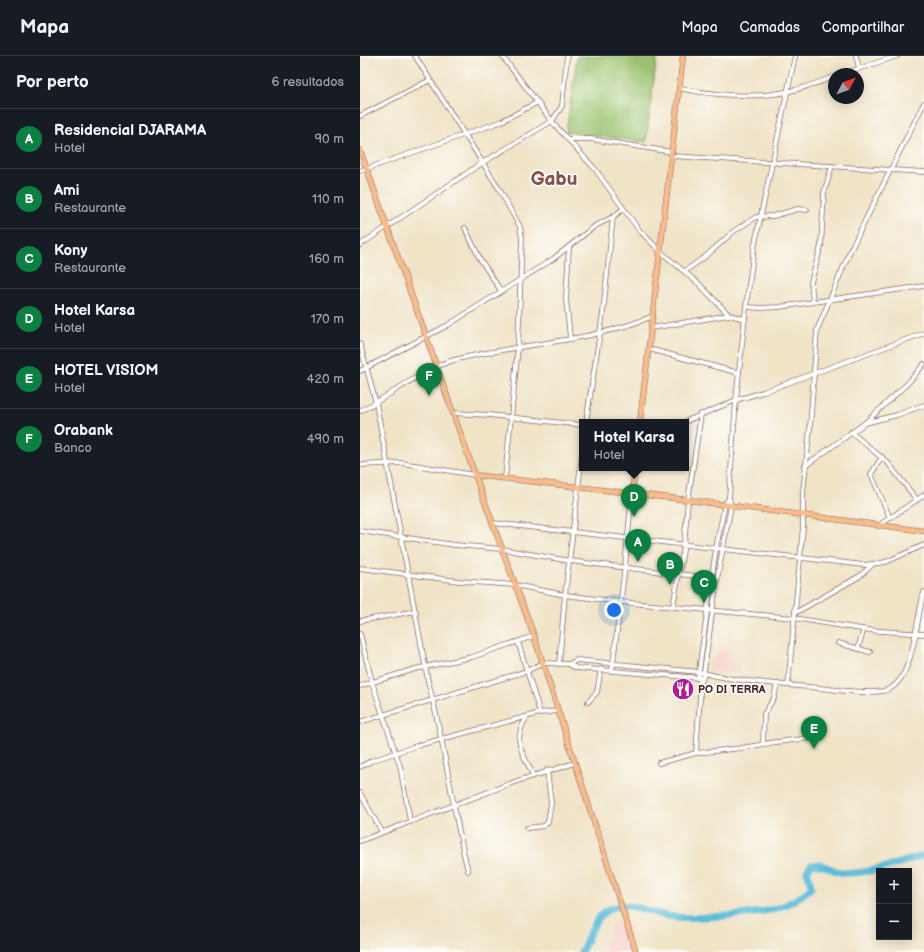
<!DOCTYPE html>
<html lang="pt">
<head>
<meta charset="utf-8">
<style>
  :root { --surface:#171b24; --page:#242831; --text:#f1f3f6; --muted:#9ea1a6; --line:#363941; --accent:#0b8043 }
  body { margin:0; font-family:"Balsamiq Sans",sans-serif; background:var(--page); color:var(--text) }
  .controls { position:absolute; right:12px; bottom:12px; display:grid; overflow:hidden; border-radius:0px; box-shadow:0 2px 10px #0003 }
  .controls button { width:36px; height:36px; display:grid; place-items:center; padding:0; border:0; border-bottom:1px solid var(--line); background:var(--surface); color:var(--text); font:20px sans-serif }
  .compass { position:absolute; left:468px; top:12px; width:36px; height:36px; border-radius:50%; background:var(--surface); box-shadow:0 2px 10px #0003; rotate:49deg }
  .you { position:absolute; left:254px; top:554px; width:14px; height:14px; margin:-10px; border:3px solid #fff; border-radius:50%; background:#1a73e8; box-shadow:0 0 0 6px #1a73e833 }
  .badge { display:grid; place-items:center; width:26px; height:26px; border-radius:50%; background:var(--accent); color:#fff; font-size:13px; font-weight:700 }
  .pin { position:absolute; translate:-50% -33px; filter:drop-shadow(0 1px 2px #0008) }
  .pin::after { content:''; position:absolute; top:21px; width:14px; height:12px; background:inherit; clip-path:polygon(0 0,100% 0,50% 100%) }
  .popup { position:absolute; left:219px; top:363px; width:110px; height:52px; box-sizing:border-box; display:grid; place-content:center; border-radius:0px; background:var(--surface); filter:drop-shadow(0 1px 3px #0005); font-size:13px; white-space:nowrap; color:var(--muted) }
  .popup b { font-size:15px; color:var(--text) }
  .popup::after { content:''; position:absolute; left:50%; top:100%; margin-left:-8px; border:8px solid transparent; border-top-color:var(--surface) }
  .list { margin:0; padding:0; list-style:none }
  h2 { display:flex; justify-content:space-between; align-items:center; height:52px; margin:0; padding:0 16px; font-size:17px }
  h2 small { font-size:13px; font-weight:400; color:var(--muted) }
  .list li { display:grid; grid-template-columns:26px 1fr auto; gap:12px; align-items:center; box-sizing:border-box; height:60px; padding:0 16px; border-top:1px solid var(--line) }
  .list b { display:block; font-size:15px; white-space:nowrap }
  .list p { margin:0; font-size:13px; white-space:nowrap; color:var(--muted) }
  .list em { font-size:13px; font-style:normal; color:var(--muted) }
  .map { position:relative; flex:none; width:564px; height:896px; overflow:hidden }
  header { display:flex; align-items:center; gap:24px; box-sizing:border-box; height:56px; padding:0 20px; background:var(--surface); border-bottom:1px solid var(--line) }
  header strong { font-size:19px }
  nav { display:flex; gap:22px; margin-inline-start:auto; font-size:14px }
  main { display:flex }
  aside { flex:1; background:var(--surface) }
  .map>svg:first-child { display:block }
</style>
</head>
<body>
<header>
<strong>Mapa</strong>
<nav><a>Mapa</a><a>Camadas</a><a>Compartilhar</a></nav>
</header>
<main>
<aside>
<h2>Por perto<small>6 resultados</small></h2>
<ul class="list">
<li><span class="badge">A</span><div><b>Residencial DJARAMA</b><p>Hotel</p></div><em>90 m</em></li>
<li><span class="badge">B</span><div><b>Ami</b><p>Restaurante</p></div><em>110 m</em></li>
<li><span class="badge">C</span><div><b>Kony</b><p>Restaurante</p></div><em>160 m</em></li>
<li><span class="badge">D</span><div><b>Hotel Karsa</b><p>Hotel</p></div><em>170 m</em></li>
<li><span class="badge">E</span><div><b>HOTEL VISIOM</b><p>Hotel</p></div><em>420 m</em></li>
<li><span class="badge">F</span><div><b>Orabank</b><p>Banco</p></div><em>490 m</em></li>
</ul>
</aside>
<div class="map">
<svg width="564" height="896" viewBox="0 0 564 896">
  <rect width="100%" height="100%" fill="#fdfcf7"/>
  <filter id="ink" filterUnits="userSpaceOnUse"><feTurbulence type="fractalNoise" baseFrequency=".025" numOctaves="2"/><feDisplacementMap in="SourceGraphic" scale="8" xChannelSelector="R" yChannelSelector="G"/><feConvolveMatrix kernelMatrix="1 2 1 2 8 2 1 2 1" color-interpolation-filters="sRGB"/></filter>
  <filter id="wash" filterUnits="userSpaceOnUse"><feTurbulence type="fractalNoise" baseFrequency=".012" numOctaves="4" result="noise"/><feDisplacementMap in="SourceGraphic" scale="16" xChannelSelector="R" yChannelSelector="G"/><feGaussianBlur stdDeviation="0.9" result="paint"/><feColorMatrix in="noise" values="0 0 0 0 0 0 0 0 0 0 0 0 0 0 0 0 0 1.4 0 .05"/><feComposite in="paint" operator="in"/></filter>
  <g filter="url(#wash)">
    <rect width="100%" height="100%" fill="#f0e4c7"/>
    <g fill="#f7d1c9">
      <polygon points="358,592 369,595 367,603 375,603 373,611 379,611 383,618 349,614 350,604 356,603"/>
      <polygon points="260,863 270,896 243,896 249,883 251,868"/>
    </g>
    <polygon fill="#9ac26e" stroke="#72704c" points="217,0 297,0 286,86 206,76"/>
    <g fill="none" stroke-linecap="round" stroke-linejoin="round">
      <path stroke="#5cbcda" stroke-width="7" d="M221,896C228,883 234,863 246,855C267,842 288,857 308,860C330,864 397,859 417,852C430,848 441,841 451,832L450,823L447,815L451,809C464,807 468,813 480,816C504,821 541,806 564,799"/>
    </g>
  </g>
  <g filter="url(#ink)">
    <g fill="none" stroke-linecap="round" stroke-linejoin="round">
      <g stroke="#846462" stroke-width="5.5">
        <g id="minor">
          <polyline points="55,0 138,131 160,171 162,182 158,291 145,422"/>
          <polyline points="142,0 194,68 235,113 279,174 301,196 339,228 369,259 385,263"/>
          <polyline points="496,0 499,12"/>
          <polyline points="483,18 537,0"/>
          <path d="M319,32C351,39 398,43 430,35C445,32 459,26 474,21"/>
          <polyline points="0,60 70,24"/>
          <polyline points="208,83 231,83 312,96"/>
          <polyline points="312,100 564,116"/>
          <polyline points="0,115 140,66 178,46"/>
          <polyline points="105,172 120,203 141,235"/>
          <polyline points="0,189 122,107 192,65 202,50 207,0"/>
          <polyline points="209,191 206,243 210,282"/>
          <polyline points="325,215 346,200 374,175 396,161 413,160 438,153 447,154"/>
          <polyline points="453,246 451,226 461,190 464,137 472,110"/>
          <polyline points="386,251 401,252 419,251 564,230"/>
          <polyline points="291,272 369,259"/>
          <path d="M0,288L16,347L68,625C85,687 92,753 108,815"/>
          <polyline points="289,293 379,317"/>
          <polyline points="0,315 88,269 193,203 235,170 253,161 263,153"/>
          <path d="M0,355C31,340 60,314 94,304C159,287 230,287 293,260"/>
          <polyline points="93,357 129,359 222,369"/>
          <polyline points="226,366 243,257 253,161"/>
          <polyline points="324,366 376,344 403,336 564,277"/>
          <polyline points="505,367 537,359 564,349"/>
          <polyline points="491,376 528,407 557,444"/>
          <polyline points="522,401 511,418 530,462"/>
          <polyline points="0,409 42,407 115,419"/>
          <polyline points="445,410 505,367 548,327 564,308"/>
          <polyline points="133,467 504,509 526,506 564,489"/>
          <polyline points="518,470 564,439"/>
          <polyline points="0,475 95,489 142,493 210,505 352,522"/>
          <polyline points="0,512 99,525 155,529 205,539 261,546 434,562 507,574 564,578"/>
          <polyline points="313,550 324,489 328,444 341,358"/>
          <polyline points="435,557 500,520 512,509"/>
          <polyline points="0,565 56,555"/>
          <polyline points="0,578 12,626 40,710 50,765"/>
          <polyline points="158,586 180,657"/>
          <polyline points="478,587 510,596"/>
          <polyline points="498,592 504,573"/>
          <polyline points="199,608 205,539 222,399"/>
          <polyline points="209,608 216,612 340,622"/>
          <polyline points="252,615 265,510 272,437"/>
          <polyline points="341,627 338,622 356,492 365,448 369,442"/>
          <polyline points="428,629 443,471 443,436 450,372 457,274 491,193 564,47"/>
          <polyline points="0,630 55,613 112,601 174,580"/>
          <polyline points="228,646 237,636 241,613"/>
          <path d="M167,661C151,685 163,697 173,719"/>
          <path d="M0,666L167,615L183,607L209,608L217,604L339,616C378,626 419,628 459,632C480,634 502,638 523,635C529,634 534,631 538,626C554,608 557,561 564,536"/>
          <polyline points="403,688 404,658 414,642 417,628"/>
          <polyline points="336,697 341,627 343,622 357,523 371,450 369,442 376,344 386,251 394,192 435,0"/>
          <polyline points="299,707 336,697 382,692 416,686 452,682"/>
          <polyline points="0,711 11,705 59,689 180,657 197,655"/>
          <polyline points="0,737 22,776"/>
          <polyline points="167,772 184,770 188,766 191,747 187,714"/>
          <polyline points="0,785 157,725 215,707"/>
        </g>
      </g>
      <g stroke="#846462" stroke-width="6">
        <g id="major">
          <polyline points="0,94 115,419 174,580 276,896"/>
          <polyline points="280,366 323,0"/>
          <polyline points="115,419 328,444 564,475"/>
          <polyline points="272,437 275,412"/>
        </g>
      </g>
      <use href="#minor" stroke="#fff" stroke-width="4"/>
      <use href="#major" stroke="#f9bc8a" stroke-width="5"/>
    </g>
  </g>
  <defs>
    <g id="restaurant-disc" transform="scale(1.15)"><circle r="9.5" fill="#b5179e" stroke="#fdfcf7"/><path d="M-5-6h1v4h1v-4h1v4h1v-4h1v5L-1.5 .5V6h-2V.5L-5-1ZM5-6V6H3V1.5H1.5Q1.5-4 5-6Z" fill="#fff"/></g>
  </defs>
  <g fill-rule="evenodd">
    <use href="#restaurant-disc" x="323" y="633"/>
  </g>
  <g text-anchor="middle" stroke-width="3.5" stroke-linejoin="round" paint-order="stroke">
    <g font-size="11" font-weight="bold" fill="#4a1f2b" stroke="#fdfcf7" text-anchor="start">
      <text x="338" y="637">PO DI TERRA</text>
    </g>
    <g font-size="19" font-weight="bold" fill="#864f4d" stroke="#fdfcf7">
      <text x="194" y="129">Gabu</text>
    </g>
  </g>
</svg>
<div class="controls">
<button>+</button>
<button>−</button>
</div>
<svg class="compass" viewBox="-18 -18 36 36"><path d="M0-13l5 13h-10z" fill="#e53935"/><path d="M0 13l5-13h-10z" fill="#9ea1a6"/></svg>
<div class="you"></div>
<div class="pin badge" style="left:278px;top:506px">A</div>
<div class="pin badge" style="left:310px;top:529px">B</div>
<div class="pin badge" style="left:344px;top:547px">C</div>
<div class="pin badge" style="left:274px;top:461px">D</div>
<div class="popup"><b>Hotel Karsa</b>Hotel</div>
<div class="pin badge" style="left:454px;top:693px">E</div>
<div class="pin badge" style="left:69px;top:340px">F</div>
</div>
</main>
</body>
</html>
